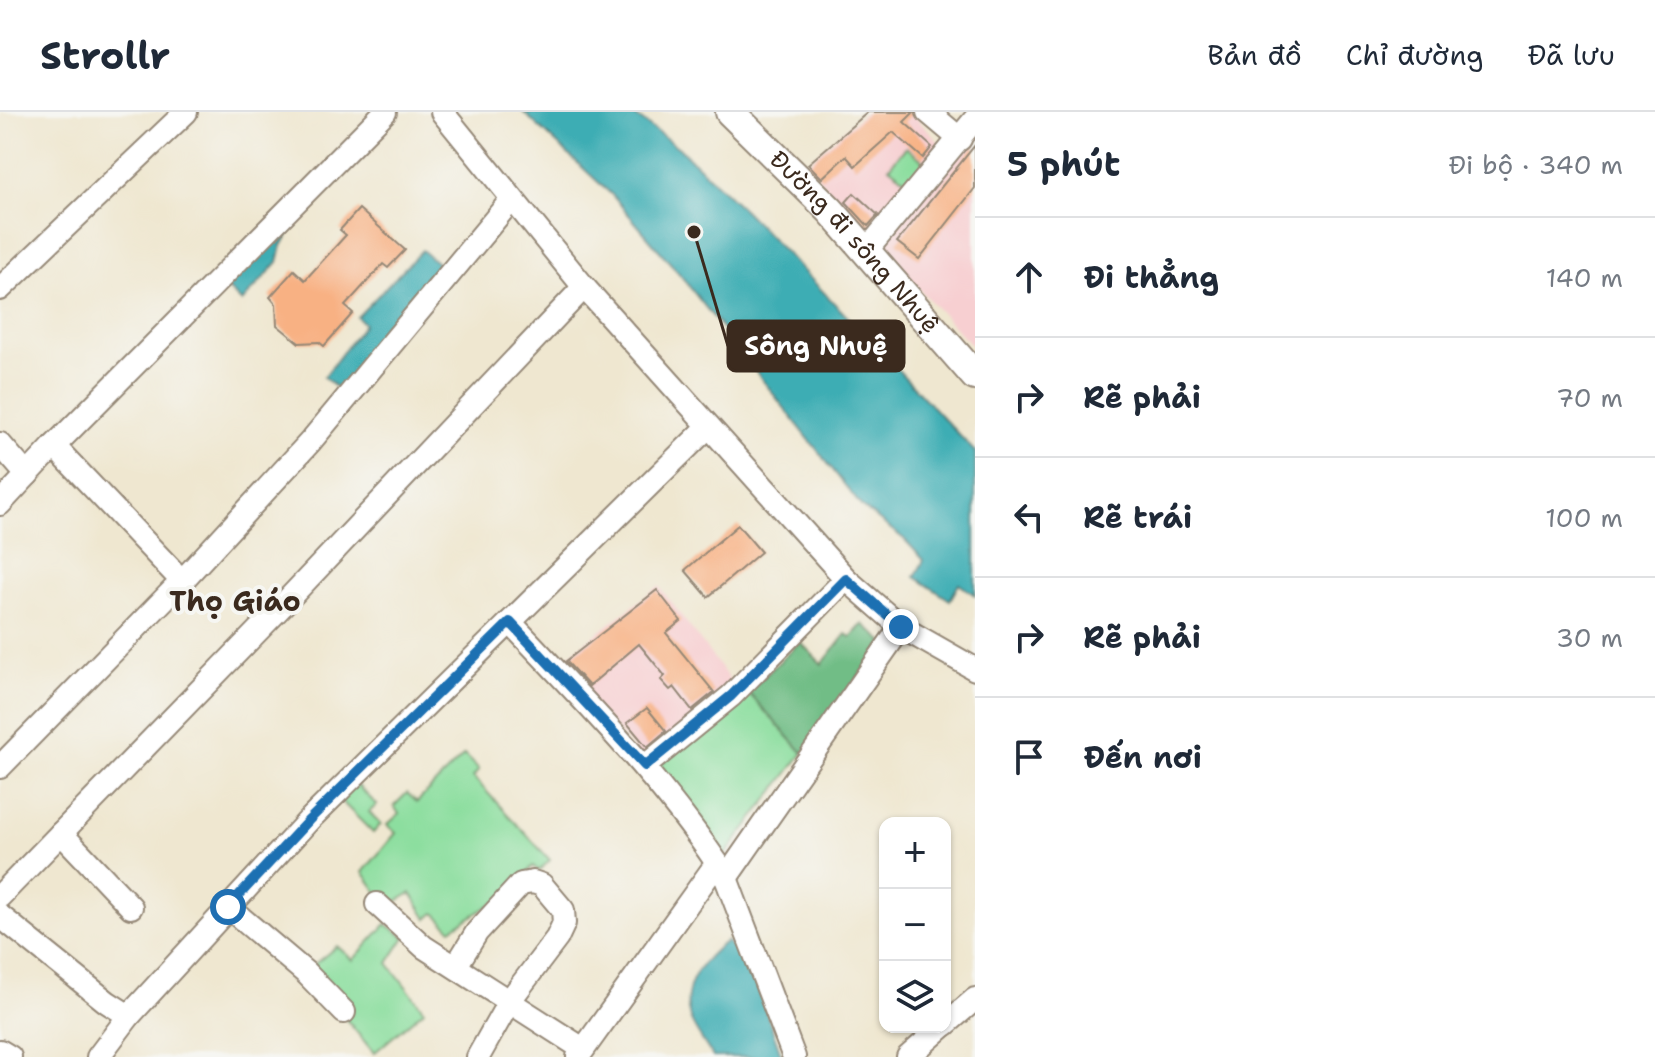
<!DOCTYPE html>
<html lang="vi">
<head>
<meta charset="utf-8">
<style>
  :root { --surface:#fff; --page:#f2f2f3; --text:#1f2937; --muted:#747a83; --line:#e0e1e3 }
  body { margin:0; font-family:"Shantell Sans",sans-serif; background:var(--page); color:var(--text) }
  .controls { position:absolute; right:24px; bottom:24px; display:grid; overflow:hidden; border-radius:16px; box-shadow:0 2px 6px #0004 }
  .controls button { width:72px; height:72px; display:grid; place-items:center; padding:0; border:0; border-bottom:2px solid var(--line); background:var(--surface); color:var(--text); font:40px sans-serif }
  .stop { position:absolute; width:24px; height:24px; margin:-18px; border:6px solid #1f6fb2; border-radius:50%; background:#fff }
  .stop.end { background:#1f6fb2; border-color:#fff; box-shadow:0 2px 8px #0008 }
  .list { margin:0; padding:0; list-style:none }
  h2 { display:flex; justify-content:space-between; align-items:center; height:104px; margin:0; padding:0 32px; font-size:34px }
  h2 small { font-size:26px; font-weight:400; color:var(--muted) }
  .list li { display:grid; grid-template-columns:52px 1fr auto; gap:24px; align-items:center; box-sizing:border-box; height:120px; padding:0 32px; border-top:2px solid var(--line) }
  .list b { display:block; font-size:30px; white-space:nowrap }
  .list em { font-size:26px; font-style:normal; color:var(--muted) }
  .icon { flex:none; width:44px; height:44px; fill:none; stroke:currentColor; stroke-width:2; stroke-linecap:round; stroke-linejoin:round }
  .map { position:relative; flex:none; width:975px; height:945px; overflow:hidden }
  header { display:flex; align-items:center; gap:48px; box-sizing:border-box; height:112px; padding:0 40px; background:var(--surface); border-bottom:2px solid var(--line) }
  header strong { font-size:38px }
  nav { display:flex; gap:44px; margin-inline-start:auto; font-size:28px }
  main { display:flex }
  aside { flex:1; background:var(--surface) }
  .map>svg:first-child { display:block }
</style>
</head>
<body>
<header>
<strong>Strollr</strong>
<nav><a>Bản đồ</a><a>Chỉ đường</a><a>Đã lưu</a></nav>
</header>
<main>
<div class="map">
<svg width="975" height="945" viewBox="0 0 975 945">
  <rect width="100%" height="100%" fill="#f6f6f2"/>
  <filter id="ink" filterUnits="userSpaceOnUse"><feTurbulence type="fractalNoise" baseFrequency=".0125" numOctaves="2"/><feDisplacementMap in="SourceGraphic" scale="16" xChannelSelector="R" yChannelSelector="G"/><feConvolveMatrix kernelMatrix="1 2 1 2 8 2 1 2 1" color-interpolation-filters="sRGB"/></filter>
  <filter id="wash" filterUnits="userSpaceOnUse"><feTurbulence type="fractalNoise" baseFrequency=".006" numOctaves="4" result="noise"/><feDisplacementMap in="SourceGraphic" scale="32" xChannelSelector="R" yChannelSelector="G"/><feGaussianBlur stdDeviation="1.8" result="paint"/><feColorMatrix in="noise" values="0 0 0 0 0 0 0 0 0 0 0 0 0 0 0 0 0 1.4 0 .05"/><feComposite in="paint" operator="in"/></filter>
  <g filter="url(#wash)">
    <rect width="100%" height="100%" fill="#efe7d0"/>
    <g fill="#f7cfd1">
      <polygon points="865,0 910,0 943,34 872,123 805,52"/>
      <polygon points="975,18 975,237 879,134"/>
      <polygon points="659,474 733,572 645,649 557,552"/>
    </g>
    <g fill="#8cde9f" stroke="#64845e" stroke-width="2">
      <polygon points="906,35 926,51 910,71 889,55"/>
      <polygon points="748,580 803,641 722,747 654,657"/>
      <polygon points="464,643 479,658 473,665 550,748 539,759 533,754 500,787 451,817 435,801 427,807 411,781 388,795 363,760 396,721 387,713 399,702 394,694 407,681 417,690"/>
      <polygon points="354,670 377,693 369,700 381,712 373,721 338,686"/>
      <polygon points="386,812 405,825 388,851 424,898 374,941 306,859 337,834 353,848"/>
    </g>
    <polygon fill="#71bd86" stroke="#567452" stroke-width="2" points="863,512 884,530 803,641 748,580 800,530 822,552 846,522 851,525"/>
    <g fill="#3cadb4" stroke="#3c6c69" stroke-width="2">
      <polygon points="523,0 630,0 679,36 745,99 867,225 975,340 975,483 959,472 950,488 915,465 924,448 904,427 862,395 677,159 612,83"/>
      <polygon points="283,105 294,112 282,134 278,150 242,190 221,170"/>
      <polygon points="422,138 444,157 341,280 324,265 364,212 357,205"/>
      <path d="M726,829L749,851L782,945H713C706,933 695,919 690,906C680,874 703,847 726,829Z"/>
    </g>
    <g id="blocks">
      <g fill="#f8b183">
        <polygon points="868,0 914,0 904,10 932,35 923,46 893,20 855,54 846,44 822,66 808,52"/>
        <polygon points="975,33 975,76 919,147 897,130"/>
        <polygon points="854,81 878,103 868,114 846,90"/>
        <polygon points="359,97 405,138 388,156 383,152 345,194 353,201 324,234 319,230 299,231 277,213 276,192 270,185 294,158 305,168 346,123 340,118"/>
        <polygon points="738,413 761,440 708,485 685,458"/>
        <polygon points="657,478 681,509 666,521 714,580 692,598 674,575 670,578 661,568 665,564 639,532 589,574 566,549"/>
        <polygon points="647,596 666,619 647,635 627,611"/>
      </g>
    </g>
  </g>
  <g filter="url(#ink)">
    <use href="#blocks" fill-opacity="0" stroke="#958877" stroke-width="2"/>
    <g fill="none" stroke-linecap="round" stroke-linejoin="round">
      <g stroke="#958877" stroke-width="26">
        <g id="minor">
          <polyline points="442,0 584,175 846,467 901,515 975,557"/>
          <polyline points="928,0 960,27"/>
          <polyline points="867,138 975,7"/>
          <polyline points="0,177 186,0"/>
          <polyline points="0,332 27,363"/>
          <polyline points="54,334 182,469 310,330 512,87"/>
          <polyline points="0,392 54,334 385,0"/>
          <path d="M510,510C583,588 657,662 717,751"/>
          <polyline points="645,654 731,584 846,467"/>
          <polyline points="0,655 182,469"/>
          <polyline points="61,721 131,795"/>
          <polyline points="726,766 794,945"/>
          <polyline points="0,784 277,499 584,175"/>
          <polyline points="377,792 424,835 583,937"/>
          <polyline points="228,795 306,861 344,900"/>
          <polyline points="0,804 107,890 129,904 309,708 708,315"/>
          <polyline points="456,854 477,820 521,772 533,770 542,773 563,798 564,811 557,826 510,888 478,945"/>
          <polyline points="945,913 975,887"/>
          <polyline points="0,939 10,945"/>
          <polyline points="98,945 129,904"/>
          <polyline points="578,945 717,751 726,766 901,515"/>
          <polyline points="908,945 942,915"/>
        </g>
      </g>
      <g stroke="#958877" stroke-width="32">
        <g id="tertiary">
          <path id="s1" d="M730,0L830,98L975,264"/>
        </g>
      </g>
      <use href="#minor" stroke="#fff" stroke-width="22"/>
      <use href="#tertiary" stroke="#fff" stroke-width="28"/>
    </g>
  </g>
  <g fill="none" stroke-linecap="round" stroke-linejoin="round" filter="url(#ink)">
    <polyline stroke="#1f6fb2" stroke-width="10" points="228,795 309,708 510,510 645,654 731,584 846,467 901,515"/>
  </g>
  <g text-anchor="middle" stroke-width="8" stroke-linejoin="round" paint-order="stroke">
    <g font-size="24" fill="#3b2a1e" stroke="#f6f6f2">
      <text dy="8" stroke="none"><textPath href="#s1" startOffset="180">Đường đi sông Nhuệ</textPath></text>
    </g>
    <g font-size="28" font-weight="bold" fill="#3b2a1e" stroke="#f6f6f2">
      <text x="235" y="499">Thọ Giáo</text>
    </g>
  </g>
  <path fill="none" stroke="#3b2a1e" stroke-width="3" d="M694 120L728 234"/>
  <circle fill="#3b2a1e" stroke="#f6f6f2" stroke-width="3" cx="694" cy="120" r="8"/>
  <rect fill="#3b2a1e" stroke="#3b2a1e" stroke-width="3" x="728" y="209" width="176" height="50" rx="8"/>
  <g font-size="26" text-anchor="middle" font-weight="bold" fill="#fff">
    <text x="816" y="243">Sông Nhuệ</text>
  </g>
</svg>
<div class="controls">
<button>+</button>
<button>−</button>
<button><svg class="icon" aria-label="layers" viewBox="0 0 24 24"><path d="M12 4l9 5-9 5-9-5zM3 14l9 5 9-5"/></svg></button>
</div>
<div class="stop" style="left:228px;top:795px"></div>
<div class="stop end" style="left:901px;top:515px"></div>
</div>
<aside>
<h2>5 phút<small>Đi bộ · 340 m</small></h2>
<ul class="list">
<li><svg class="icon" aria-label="ahead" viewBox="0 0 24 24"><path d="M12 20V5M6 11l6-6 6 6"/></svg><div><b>Đi thẳng</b></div><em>140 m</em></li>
<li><svg class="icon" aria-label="right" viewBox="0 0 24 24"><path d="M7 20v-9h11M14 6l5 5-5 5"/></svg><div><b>Rẽ phải</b></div><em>70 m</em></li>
<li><svg class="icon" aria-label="left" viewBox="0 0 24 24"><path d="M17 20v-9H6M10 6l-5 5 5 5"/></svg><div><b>Rẽ trái</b></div><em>100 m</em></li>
<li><svg class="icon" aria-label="right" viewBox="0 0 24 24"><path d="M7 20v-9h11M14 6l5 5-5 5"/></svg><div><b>Rẽ phải</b></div><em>30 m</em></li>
<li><svg class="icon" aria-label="arrive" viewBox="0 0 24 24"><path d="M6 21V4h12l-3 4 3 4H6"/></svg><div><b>Đến nơi</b></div></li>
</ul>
</aside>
</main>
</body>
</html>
